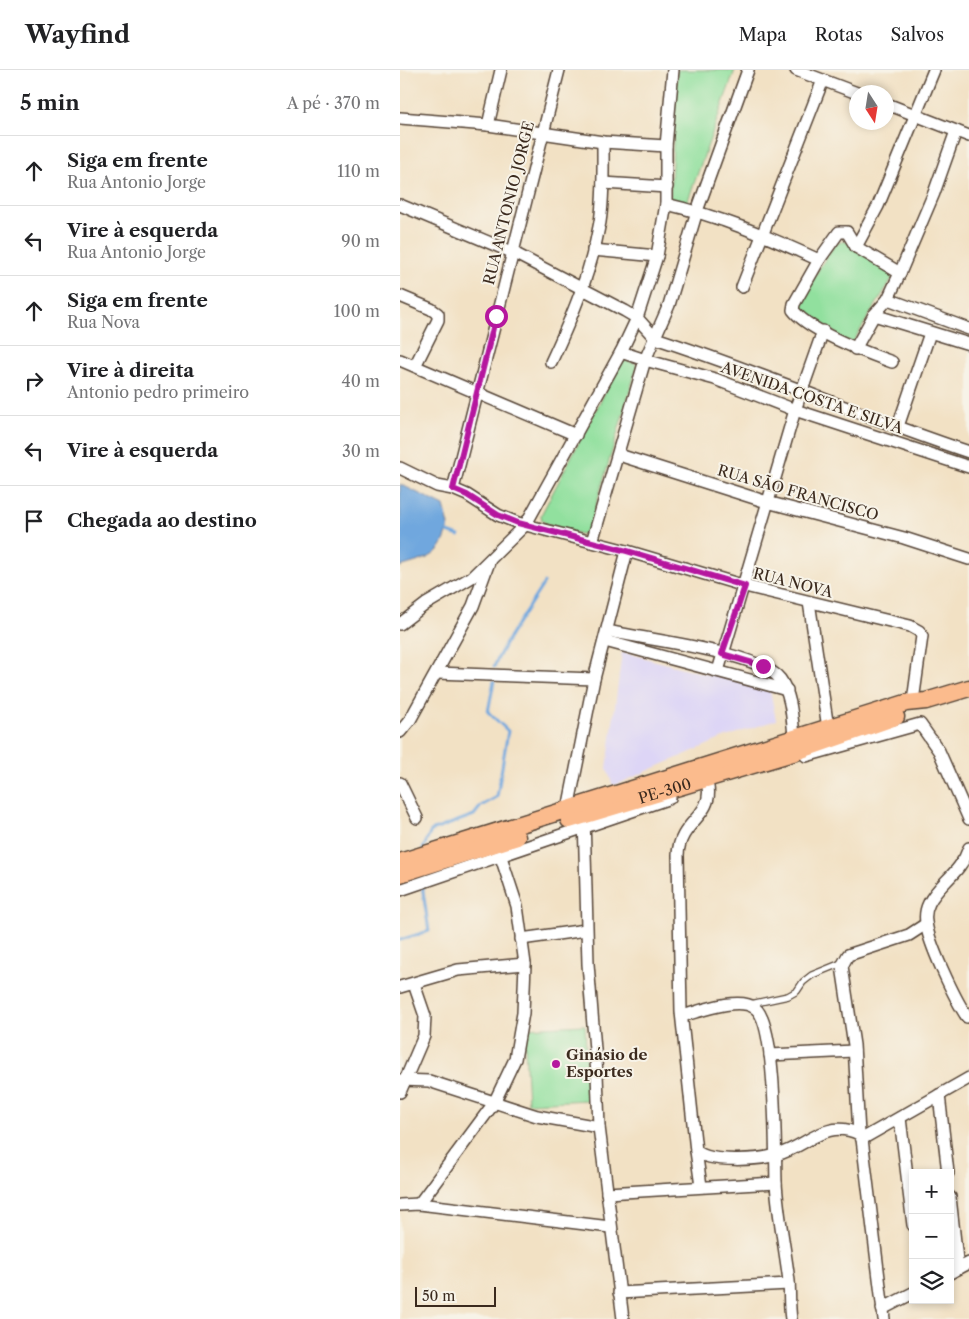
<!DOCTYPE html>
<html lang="pt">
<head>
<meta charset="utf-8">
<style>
  :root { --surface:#fff; --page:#f2f2f2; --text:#202124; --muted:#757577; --line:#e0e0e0 }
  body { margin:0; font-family:"Libre Caslon Text",serif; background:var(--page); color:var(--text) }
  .controls { position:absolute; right:15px; bottom:15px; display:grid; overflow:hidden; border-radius:0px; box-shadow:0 2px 8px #0003 }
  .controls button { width:45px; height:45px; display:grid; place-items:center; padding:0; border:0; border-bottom:1px solid var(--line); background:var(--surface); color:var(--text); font:25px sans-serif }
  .compass { position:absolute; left:449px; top:15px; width:45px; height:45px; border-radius:50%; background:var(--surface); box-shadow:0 2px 8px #0003; rotate:168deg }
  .scale { position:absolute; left:15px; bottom:12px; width:81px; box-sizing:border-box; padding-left:5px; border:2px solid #3b2a1e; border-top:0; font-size:14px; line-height:18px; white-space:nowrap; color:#3b2a1e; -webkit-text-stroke:4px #f7f3e8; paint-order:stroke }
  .stop { position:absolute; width:15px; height:15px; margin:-11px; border:4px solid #b5179e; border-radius:50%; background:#fff }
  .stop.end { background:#b5179e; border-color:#fff; box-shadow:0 1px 5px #0008 }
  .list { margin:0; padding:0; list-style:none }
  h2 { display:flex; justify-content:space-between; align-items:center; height:65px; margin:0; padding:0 20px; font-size:21px }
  h2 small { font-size:16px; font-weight:400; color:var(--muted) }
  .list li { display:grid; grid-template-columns:32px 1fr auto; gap:15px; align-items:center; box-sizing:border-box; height:70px; padding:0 20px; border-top:1px solid var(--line) }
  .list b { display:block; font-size:19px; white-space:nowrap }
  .list p { margin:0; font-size:16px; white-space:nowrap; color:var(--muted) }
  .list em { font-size:16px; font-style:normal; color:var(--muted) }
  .icon { flex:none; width:28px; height:28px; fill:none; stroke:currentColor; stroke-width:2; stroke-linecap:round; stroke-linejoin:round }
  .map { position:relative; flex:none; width:569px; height:1249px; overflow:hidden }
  header { display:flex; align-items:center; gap:30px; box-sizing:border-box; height:70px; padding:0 25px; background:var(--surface); border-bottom:1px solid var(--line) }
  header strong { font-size:24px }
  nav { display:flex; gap:28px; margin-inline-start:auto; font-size:18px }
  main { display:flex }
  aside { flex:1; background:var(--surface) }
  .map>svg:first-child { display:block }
</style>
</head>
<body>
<header>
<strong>Wayfind</strong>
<nav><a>Mapa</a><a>Rotas</a><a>Salvos</a></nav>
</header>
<main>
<aside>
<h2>5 min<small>A pé · 370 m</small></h2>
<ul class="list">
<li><svg class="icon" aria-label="ahead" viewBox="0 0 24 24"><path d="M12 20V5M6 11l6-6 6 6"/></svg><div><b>Siga em frente</b><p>Rua Antonio Jorge</p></div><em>110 m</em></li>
<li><svg class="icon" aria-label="left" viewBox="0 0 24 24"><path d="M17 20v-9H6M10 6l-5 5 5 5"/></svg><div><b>Vire à esquerda</b><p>Rua Antonio Jorge</p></div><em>90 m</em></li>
<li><svg class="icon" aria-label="ahead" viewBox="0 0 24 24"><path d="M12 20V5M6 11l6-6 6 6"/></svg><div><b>Siga em frente</b><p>Rua Nova</p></div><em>100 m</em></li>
<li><svg class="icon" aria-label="right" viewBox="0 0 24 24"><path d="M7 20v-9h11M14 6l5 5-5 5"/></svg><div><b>Vire à direita</b><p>Antonio pedro primeiro</p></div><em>40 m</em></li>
<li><svg class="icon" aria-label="left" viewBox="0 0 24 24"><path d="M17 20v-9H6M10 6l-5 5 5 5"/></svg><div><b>Vire à esquerda</b></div><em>30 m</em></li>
<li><svg class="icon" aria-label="arrive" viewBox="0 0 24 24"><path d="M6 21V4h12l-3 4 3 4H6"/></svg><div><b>Chegada ao destino</b></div></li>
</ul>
</aside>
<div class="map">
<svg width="569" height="1249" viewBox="0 0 569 1249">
  <rect width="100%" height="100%" fill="#f7f3e8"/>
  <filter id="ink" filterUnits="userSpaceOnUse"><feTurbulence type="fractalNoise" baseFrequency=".02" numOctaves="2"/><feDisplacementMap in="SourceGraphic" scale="10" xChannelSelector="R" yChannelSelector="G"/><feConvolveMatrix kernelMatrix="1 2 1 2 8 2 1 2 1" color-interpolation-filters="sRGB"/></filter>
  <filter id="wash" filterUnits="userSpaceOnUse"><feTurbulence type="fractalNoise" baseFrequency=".0096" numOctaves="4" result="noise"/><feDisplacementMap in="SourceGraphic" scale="20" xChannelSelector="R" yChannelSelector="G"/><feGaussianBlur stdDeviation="1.12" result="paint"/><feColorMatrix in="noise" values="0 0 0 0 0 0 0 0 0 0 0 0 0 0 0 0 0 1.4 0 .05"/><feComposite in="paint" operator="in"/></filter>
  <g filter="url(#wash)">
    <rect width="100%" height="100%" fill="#f2e1c4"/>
    <polygon fill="#ddd5f6" points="222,582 309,605 313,603 370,621 376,650 323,668 213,716 207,699"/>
    <g fill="#91e09e" stroke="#66855e">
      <polygon points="277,0 335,0 287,133 270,128"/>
      <polygon points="445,171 492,204 493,207 453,272 446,272 399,234 399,230 435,174"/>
      <polygon points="222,290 235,293 237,297 189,459 186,463 180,464 146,454 142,450 141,445"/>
      <polygon points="185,955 188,1030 128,1033 124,958"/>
    </g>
    <path fill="#70a7de" stroke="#56687e" d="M0,414L44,436L49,455C42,488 28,488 0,497Z"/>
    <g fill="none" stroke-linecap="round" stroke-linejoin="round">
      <g stroke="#70a7de" stroke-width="3">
        <polyline points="48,462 59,466"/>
        <path d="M94,597C106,568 127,540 144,513"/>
        <polyline points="23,779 31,761 74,745 81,736 97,727 108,661 88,642 94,611"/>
        <polyline points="0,870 29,861 22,815"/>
      </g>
    </g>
  </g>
  <g filter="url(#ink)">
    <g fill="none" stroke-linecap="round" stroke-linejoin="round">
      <g stroke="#564537" stroke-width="8">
        <polyline id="service" points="351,934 388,926 397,921 403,912 412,905 444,892"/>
      </g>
      <g stroke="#564537" stroke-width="14">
        <g id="minor">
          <polyline points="159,0 53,419 67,425 98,445 118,453 227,481 345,516 510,556 519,561 522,566 513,631"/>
          <polyline points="396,0 457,23"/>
          <polyline points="487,34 569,66"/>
          <polyline points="0,48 88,55 203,72 266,76"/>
          <polyline points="88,55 101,0"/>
          <polyline points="203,113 267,117"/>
          <path d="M266,134C319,146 369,167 419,190"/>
          <polyline points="0,135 114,183 225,241 237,248 255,268"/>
          <polyline points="456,177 478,136 534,0"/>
          <polyline points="193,180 257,186"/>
          <polyline points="342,217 423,10"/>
          <polyline points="0,226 31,239 38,244 38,250 15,296"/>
          <polyline points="488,229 569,259"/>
          <polyline points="474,245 569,274"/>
          <path d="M255,268C361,302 463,347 569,382"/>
          <polyline points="455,279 474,245 488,229 500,203 534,123 556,61"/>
          <polyline points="221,282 245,290 315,309 395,340 569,397"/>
          <polyline points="0,290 176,365"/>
          <path d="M151,292C172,247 191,202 200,152C204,126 203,99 203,72"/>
          <path d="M492,292C467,283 409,261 393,240L394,234L419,190L439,162H447L456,177L500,203"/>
          <polyline points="497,359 530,263"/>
          <polyline points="219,385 367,432 504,468 569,489"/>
          <polyline points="0,398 37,416 53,419"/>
          <polyline points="192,472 245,290 269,235 297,141 348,0"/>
          <polyline points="409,532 428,658"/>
          <polyline points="0,554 26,534 72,507 126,454 221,282 237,248 257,186 266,134 266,76 273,0"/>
          <path d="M208,561C243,569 360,582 380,609C393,627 392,653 395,675"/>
          <polyline points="205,571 387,620"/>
          <polyline points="318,601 395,340 423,261"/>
          <polyline points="37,603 194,609"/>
          <polyline points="0,662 10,650 73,536 89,492"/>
          <polyline points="406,686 520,654 539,681 569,749"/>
          <polyline points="0,713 17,748"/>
          <path d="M308,717C313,746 279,752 278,785L281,942L296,1081C310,1093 359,1090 376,1085C407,1077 425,1048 459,1064L462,1069L484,1249"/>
          <polyline points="170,743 168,739 194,609 227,481"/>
          <polyline points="184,746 188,894 197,1004 199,1057 223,1249"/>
          <polyline points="0,820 270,728"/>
          <polyline points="121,869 186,860"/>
          <polyline points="0,917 58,900 125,894"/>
          <path d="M282,946C300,941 339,926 355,938C377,953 375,1083 376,1113C378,1145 385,1178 389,1211C390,1224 389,1236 391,1249"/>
          <path d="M567,947C555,929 528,873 526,852C525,846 526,839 529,833C539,813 561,803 569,778"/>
          <polyline points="370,985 454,981"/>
          <polyline points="0,1010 29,1011 137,1046 199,1057"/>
          <polyline points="0,1022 24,966 25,946 14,914"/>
          <polyline points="539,1025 548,1103"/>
          <polyline points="500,1048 513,1155"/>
          <polyline points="459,1064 454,975 442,896 448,885 509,865 526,854"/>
          <polyline points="462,1069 569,1008"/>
          <polyline points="296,1081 301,1116"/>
          <polyline points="207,1123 376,1113"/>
          <polyline points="550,1127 558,1199"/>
          <polyline points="19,1134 94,1033 115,989 123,943 125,894 117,836 101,787"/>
          <polyline points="0,1135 19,1134 210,1157"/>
          <polyline points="550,1203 569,1193"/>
          <polyline points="219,1223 389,1214"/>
          <polyline points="482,1239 513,1223"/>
        </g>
      </g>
      <g stroke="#564537" stroke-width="19">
        <g id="primary">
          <path id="s1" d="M169,750L396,682L496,647"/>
          <polyline points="0,792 506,633 526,631 569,618"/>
          <polyline points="0,804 117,767"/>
        </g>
      </g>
      <use href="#service" stroke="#fff" stroke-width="5.5"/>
      <use href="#minor" stroke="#fff" stroke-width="11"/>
      <use href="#primary" stroke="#fbbb8d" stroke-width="16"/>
    </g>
  </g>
  <g fill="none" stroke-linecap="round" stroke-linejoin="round" filter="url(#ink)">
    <polyline stroke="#b5179e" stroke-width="6" points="96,246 53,419 67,425 98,445 118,453 227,481 345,516 322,584 363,596"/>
  </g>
  <circle fill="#b5179e" stroke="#f7f3e8" stroke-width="2" cx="156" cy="994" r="5"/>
  <g text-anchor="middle" stroke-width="4" stroke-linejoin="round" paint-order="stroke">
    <g font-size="15" fill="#3b2a1e" stroke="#f7f3e8">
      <text transform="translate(109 133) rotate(-76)" y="5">RUA ANTONIO JORGE</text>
      <text transform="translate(412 328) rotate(19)" y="5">AVENIDA COSTA E SILVA</text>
      <text transform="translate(398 423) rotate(16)" y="5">RUA SÃO FRANCISCO</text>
      <text transform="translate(393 513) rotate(14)" y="5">RUA NOVA</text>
      <text dy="5" stroke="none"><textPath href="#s1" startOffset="100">PE-300</textPath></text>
    </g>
    <g font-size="15" font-weight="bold" fill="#3b2a1e" stroke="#f7f3e8" text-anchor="start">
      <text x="166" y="990">Ginásio de<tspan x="166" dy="17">Esportes</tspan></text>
    </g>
  </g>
</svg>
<div class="controls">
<button>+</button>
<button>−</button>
<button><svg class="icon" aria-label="layers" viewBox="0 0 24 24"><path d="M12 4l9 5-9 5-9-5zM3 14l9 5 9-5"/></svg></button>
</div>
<svg class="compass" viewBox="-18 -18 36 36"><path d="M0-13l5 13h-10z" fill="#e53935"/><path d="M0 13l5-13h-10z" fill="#757577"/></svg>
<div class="scale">50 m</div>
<div class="stop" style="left:96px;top:246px"></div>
<div class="stop end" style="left:363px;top:596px"></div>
</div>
</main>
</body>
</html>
